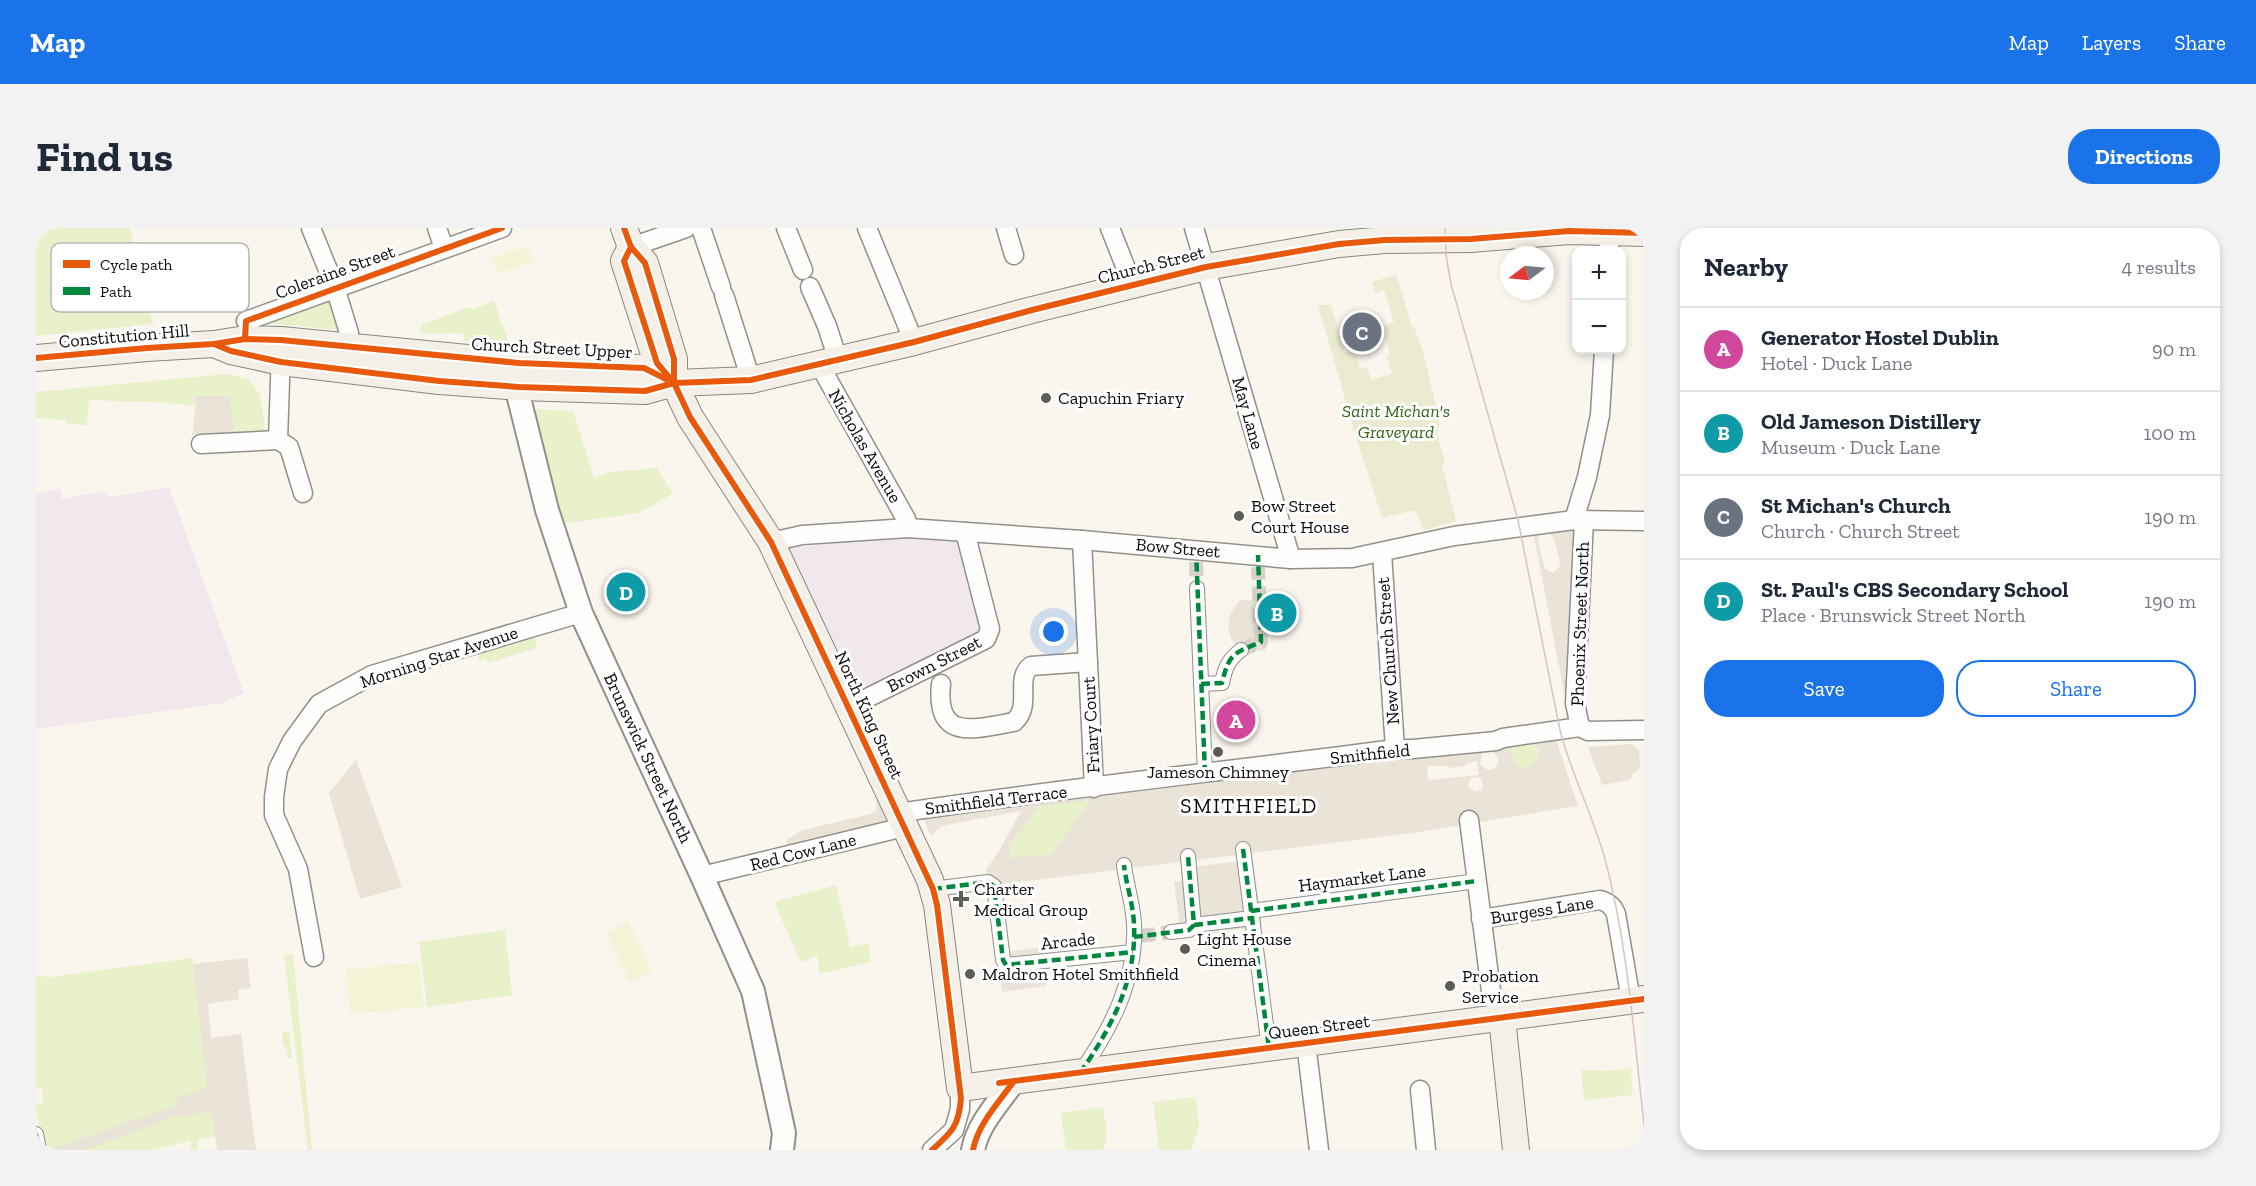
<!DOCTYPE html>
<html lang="en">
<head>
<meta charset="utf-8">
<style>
  :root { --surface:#fff; --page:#f2f2f3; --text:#1f2937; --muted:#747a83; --line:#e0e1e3; --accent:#1a73e8 }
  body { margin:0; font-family:"Zilla Slab",serif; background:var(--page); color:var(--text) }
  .controls { position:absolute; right:18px; top:18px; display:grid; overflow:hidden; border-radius:12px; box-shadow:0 3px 9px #0003 }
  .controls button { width:54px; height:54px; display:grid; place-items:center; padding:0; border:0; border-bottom:2px solid var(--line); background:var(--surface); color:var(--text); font:30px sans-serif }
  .compass { position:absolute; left:1464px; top:18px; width:54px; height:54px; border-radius:50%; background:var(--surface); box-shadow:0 3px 9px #0003; rotate:254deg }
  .you { position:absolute; left:1018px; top:404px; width:21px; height:21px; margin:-15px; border:4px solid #fff; border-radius:50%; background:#1a73e8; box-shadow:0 0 0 9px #1a73e833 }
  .badge { display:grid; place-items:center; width:39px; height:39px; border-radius:50%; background:var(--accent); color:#fff; font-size:20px; font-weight:700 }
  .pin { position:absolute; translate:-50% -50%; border:3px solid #fff; box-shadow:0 2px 6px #0006 }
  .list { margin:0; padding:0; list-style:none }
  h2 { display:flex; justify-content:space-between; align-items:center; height:78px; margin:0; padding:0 24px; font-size:26px }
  h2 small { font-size:20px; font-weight:400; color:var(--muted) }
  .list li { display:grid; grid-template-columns:39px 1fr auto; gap:18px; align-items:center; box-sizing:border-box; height:84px; padding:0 24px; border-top:2px solid var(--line) }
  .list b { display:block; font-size:22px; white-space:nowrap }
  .list p { margin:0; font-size:20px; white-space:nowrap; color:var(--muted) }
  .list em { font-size:20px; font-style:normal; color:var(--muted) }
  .actions { display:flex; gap:12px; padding:18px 24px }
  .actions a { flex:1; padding:14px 0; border:2px solid var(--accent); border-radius:24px; text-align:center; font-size:21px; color:var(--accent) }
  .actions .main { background:var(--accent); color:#fff }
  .map { position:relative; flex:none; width:1608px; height:922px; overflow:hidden; border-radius:24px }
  header { display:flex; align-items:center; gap:36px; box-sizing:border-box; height:84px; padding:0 30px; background:var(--accent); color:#fff }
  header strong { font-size:28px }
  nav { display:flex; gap:33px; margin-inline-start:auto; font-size:21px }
  .intro { display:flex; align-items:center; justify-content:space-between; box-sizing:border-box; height:144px; padding:0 36px }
  h1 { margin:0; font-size:42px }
  .button { padding:15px 27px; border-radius:24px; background:var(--accent); color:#fff; font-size:21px; font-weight:700 }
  main { display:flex; gap:36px; padding:0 36px }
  aside { flex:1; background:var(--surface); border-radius:24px; box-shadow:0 3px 9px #0003 }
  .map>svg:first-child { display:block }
</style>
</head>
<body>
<header>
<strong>Map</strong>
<nav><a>Map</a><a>Layers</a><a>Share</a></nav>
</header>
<div class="intro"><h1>Find us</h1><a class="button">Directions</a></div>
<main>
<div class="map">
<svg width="1608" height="922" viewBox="0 0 1608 922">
  <rect width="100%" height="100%" fill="#faf5ed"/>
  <g fill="#f0e8ec">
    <polygon points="133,259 208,465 187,475 0,501 0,265 24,261 26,271 66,263 74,269"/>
    <polygon points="869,309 928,310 951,401 818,472 746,320"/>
  </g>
  <g fill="#e8f1ca">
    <polygon points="0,0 94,0 117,96 0,108"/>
    <polygon points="293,69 304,102 219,94"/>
    <polygon points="458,73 474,118 428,113 428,106 384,105 386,97 433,79 437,81"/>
    <polygon points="191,146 212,151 224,166 229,201 226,205 198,206 193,168 158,168 160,178 133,175 53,172 51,197 31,196 31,192 0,190 0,164"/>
    <polygon points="498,181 537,183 558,250 573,244 621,240 637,266 602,285 525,296"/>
    <polygon points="498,407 501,420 452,435 450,431 444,433 441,426"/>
    <circle cx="1489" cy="527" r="13"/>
    <polygon points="1056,572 1016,626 974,631 973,618 1003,579"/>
    <polygon points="800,657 814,719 832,715 835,734 784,746 781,728 765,734 738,674"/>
    <polygon points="469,702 476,767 391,779 383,714"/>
    <polygon points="257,726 276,922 272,922 248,727"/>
    <polygon points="156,730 180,908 161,912 162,922 156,922 154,913 116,922 8,922 0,882 0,877 8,876 5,860 0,861 0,748 15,749"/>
    <polygon points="253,803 256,830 252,830 250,818 247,819 246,804"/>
    <polygon points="1595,840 1596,867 1551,872 1548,869 1545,842 1572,843"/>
    <polygon points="1159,869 1163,896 1156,920 1154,922 1123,922 1117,874"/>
    <polygon points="1067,879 1071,906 1067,922 1030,922 1025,885"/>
  </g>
  <polygon fill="#eaebd0" points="1360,47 1376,99 1378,99 1387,124 1404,195 1401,207 1409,233 1406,237 1420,293 1388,302 1379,282 1346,290 1320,209 1282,77 1295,77 1309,125 1319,123 1324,141 1331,139 1335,152 1356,146 1351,128 1354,126 1346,98 1358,94 1348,62 1339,65 1336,54"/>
  <g fill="#f2f4d5">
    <polygon points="491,18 496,34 462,46 456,30"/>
    <polygon points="592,694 616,743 594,754 570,705"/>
    <polygon points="383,734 388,779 315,786 310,742"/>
  </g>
  <g fill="#eae3d8" fill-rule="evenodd">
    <polygon points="158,168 194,168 198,204 156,207 160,178"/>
    <path d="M1537,300L1542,306L1530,474L1497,304ZM1511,304L1518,310L1524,335L1522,341L1517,345L1509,341L1502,314L1503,307Z"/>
    <polygon points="1204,372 1224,373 1225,415 1229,416 1229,423 1221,422 1209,425 1201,419 1195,411 1192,398 1194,386"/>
    <path d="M1519,508L1542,578L1376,605L952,658L950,642L963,623L985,583L905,598L895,608L885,586ZM1496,514L1503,523L1501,532L1491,540L1482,538L1475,526L1478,518ZM1450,523H1456L1462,530V536L1457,541L1451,542L1444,536L1446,527ZM1441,533L1443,547L1392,552L1391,538H1412L1413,540L1430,538V536ZM1440,549L1445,551L1447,557L1445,562L1441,564L1434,561L1432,557L1435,550ZM1055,572L1016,626L974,630L973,618L1003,579Z"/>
    <polygon points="1596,516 1603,522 1604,540 1597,545 1594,552 1566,557 1552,519"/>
    <polygon points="320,532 366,659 324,671 293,565"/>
    <polygon points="847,570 856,595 753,621 750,612 767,602 835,586 840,582 841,573"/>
    <polygon points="1217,631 1226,698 1145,709 1138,654 1160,651 1158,639"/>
    <polygon points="1008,719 1011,740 1008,741 1010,758 966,764 961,725"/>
    <polygon points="211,730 215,760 202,762 203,771 172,776 175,810 205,806 220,922 181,922 175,881 147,891 145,886 49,922 13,922 142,877 140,871 171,859 157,736"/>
  </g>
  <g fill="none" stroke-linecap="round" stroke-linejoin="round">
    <g stroke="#d6d2cb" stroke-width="14" stroke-dasharray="14 7" stroke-linecap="butt">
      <polyline points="1160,334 1161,360"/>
      <polyline points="1205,422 1225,414 1222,339"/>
      <polyline points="1105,708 1135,704"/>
    </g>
    <g stroke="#92908c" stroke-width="16">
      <g id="pedestrian">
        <polyline points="1161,360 1169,546"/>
        <path d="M1165,456L1186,455C1189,440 1192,432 1205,422"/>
        <polyline points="1207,621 1233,820"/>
        <polyline points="897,661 952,654 958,658 967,732 970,737 1097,724"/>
        <polyline points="1215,683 1441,653"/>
        <polyline points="1158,697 1216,690"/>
        <polyline points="1135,704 1153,702 1158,697 1152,628"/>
        <path d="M1044,845C1075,801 1101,751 1098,696C1097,675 1090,656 1088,637"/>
        <polyline points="0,906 3,922"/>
      </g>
    </g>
    <g stroke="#92908c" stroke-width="21">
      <g id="minor">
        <polyline points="275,0 299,59 313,105 312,129"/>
        <polyline points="401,0 408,20"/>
        <polyline points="665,0 685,59"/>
        <polyline points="750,0 767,42"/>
        <polyline points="831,0 878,114"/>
        <polyline points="970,0 978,27"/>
        <polyline points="1074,0 1097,58"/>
        <polyline points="1158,0 1255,331"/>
        <polyline points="595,19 650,0"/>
        <polyline points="1573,22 1574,4"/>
        <polyline points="774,59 791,98 802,132"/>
        <polyline points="688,67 715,152"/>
        <polyline points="210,93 466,0"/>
        <polyline points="245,123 242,212 253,219 267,265"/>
        <polyline points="783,136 870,291 872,300"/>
        <polyline points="165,216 242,212"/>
        <polyline points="1538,292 1551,249 1564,187 1568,122"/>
        <polyline points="1046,312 1058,560"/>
        <polyline points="735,314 766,307 872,300 1046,312 1255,331 1316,330 1418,308 1538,292 1608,293"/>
        <polyline points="1346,325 1359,521"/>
        <path d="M905,456C899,514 938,501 978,494C997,477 978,451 995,438L1052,434"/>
        <polyline points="813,479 950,411 954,401 929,304"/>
        <polyline points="1544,499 1539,475 1548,292"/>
        <path d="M862,585C1027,560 1193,543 1359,521H1377L1460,513L1467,510L1544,499L1552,503L1608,502"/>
        <polyline points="1433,592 1455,763 1466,790"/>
        <polyline points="666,648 868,599"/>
        <path d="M1445,691L1564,672C1572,674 1577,678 1580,686L1595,772"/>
        <polyline points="278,729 262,641 238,587 238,569 242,541 256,513 283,476 336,447 545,385"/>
        <polyline points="1270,815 1283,922"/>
        <polyline points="1384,862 1390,922"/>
        <polyline points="896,922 918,902 924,881 924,860"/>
      </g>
    </g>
    <g stroke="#92908c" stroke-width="26">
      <g id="tertiary">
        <polyline points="483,142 483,170 511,282 545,385 666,648 717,763 748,905 746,922"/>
        <path d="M937,922C942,896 963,874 978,853"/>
      </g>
    </g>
    <g stroke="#898683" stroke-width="28">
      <g id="secondary">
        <polyline points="588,0 595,19 609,35 638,131 638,155"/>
        <polyline points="595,19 588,33 621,135 638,155 654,189 735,314 894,652 901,677 924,860 1608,771"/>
        <polyline points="178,116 195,123 245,134 403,153 483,159 609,163 638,155 715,152 878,114 996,82 1170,39 1303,16 1349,12 1435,11 1533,3 1608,5"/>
        <polyline points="0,130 111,120 178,116 209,111 245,112 483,135 608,140 635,153"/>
        <polyline points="1466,790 1480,922"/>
      </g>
    </g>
    <use href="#pedestrian" stroke="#fefefc" stroke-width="14"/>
    <use href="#minor" stroke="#fefefc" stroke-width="18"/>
    <use href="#tertiary" stroke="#fefefc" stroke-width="22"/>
    <use href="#secondary" stroke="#f4f0e7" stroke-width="26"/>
    <path stroke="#d7c2c5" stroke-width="1.5" d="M1409,0L1410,27L1415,56L1482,292L1524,502C1535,546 1557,587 1569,631C1592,718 1598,808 1608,897"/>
    <g stroke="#00873e" stroke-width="4.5" stroke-dasharray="9 4.5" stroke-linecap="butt">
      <polyline points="1160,321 1169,546"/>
      <path d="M1165,456L1186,455C1193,425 1198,425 1225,414L1222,327"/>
      <polyline points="1207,621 1233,820"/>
      <polyline points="897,661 952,654 958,658 967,732 970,737 1097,724"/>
      <polyline points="1215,683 1441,653"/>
      <polyline points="1158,697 1216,690"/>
      <polyline points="1098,709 1153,702 1158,697 1152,628"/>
      <path d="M1044,845C1075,801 1101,751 1098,696C1097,675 1090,656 1088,637"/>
      <polyline points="0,906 3,922"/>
    </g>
    <g stroke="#fff" stroke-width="10">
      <g id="cycleway">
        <polyline points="588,0 595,19 609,35 638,131 638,155"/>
        <path d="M595,19L588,33L621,135L638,155L654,189L735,314L897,661L901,677L925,870C923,898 916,904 896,922"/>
        <polyline points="209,111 210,93 466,0"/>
        <polyline points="178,116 195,123 245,134 403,153 483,159 609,163 638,155 715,152 878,114 996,82 1170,39 1303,16 1349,12 1435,11 1533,3 1608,5"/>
        <polyline points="0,130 111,120 178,116 209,111 245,112 483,135 608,140 630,151"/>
        <polyline points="963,855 1608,771"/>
        <path d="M937,922C942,896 963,874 978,853"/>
      </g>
    </g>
    <use href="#cycleway" stroke="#e8590c" stroke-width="6"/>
  </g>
  <g fill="#5e5c59" stroke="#fff" stroke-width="2">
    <circle cx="1010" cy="170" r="6"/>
    <circle cx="1203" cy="288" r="6"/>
    <circle cx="1182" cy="524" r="6"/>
    <path d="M922 662h6v6h6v6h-6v6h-6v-6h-6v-6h6z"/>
    <circle cx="1149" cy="721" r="6"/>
    <circle cx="934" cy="746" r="6"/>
    <circle cx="1414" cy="758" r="6"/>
  </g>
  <g text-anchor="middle" stroke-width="6" stroke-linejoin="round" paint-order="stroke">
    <g font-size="18" fill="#0a0a0a" stroke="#fff">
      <text transform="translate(1115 37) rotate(-14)" y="6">Church Street</text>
      <text transform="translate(299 44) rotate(-20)" y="6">Coleraine Street</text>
      <text transform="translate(88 108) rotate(-5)" y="6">Constitution Hill</text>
      <text transform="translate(516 120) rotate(3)" y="6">Church Street Upper</text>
      <text transform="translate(1212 185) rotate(74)" y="6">May Lane</text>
      <text transform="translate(829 218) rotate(60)" y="6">Nicholas Avenue</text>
      <text transform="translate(1142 320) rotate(5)" y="6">Bow Street</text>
      <text transform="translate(1544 396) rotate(-88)" y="6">Phoenix Street North</text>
      <text transform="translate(1352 423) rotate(-94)" y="6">New Church Street</text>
      <text transform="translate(403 429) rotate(-18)" y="6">Morning Star Avenue</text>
      <text transform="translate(898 436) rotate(-27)" y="6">Brown Street</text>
      <text transform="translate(833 487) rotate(65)" y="6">North King Street</text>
      <text transform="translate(1055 497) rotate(-93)" y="6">Friary Court</text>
      <text transform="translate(1334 526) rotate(-6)" y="6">Smithfield</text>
      <text transform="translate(612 530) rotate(65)" y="6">Brunswick Street North</text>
      <text transform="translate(960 572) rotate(-7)" y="6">Smithfield Terrace</text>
      <text transform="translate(767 624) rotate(-14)" y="6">Red Cow Lane</text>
      <text transform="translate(1326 650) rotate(-7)" y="6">Haymarket Lane</text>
      <text transform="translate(1506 682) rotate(-9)" y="6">Burgess Lane</text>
      <text transform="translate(1032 713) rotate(-6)" y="6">Arcade</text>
      <text transform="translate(1283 799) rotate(-7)" y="6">Queen Street</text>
    </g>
    <g font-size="18" fill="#0a0a0a" stroke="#fff" text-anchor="start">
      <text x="1022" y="176">Capuchin Friary</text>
      <text x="1215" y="284">Bow Street<tspan x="1215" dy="21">Court House</tspan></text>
      <text x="1182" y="550" text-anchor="middle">Jameson Chimney</text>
      <text x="938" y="667">Charter<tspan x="938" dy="21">Medical Group</tspan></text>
      <text x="1161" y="717">Light House<tspan x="1161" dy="21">Cinema</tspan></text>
      <text x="946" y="752">Maldron Hotel Smithfield</text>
      <text x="1426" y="754">Probation<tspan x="1426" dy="21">Service</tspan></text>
    </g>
    <g font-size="18" font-style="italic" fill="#356716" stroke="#fff">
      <text x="1360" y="189">Saint Michan's<tspan x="1360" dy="21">Graveyard</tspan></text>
    </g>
    <g font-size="21" letter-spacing="1.5" fill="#0a0a0a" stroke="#fff">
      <text x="1213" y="585">SMITHFIELD</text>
    </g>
  </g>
  <rect x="15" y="15" width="198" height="69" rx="9" fill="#fff" stroke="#b6b6b6" stroke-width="1.5"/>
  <rect x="27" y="32" width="27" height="8" fill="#e8590c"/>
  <rect x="27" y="59" width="27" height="8" fill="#00873e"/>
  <g font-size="16" fill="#0a0a0a">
    <text x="64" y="42">Cycle path</text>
    <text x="64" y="69">Path</text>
  </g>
</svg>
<div class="controls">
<button>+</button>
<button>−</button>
</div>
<svg class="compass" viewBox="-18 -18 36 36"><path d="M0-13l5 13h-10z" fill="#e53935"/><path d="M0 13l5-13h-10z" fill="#747a83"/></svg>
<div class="you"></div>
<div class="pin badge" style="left:1200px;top:492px;background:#d1479c">A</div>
<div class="pin badge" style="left:1241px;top:385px;background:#0f9aa8">B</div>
<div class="pin badge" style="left:1326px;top:104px;background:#6b7280">C</div>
<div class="pin badge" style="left:590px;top:364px;background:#0f9aa8">D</div>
</div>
<aside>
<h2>Nearby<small>4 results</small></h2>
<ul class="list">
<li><span class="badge" style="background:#d1479c">A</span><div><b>Generator Hostel Dublin</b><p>Hotel · Duck Lane</p></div><em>90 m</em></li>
<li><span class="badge" style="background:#0f9aa8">B</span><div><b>Old Jameson Distillery</b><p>Museum · Duck Lane</p></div><em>100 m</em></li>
<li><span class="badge" style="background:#6b7280">C</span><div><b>St Michan's Church</b><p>Church · Church Street</p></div><em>190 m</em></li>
<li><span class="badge" style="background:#0f9aa8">D</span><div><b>St. Paul's CBS Secondary School</b><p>Place · Brunswick Street North</p></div><em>190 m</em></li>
</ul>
<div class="actions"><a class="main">Save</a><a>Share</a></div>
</aside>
</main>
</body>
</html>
